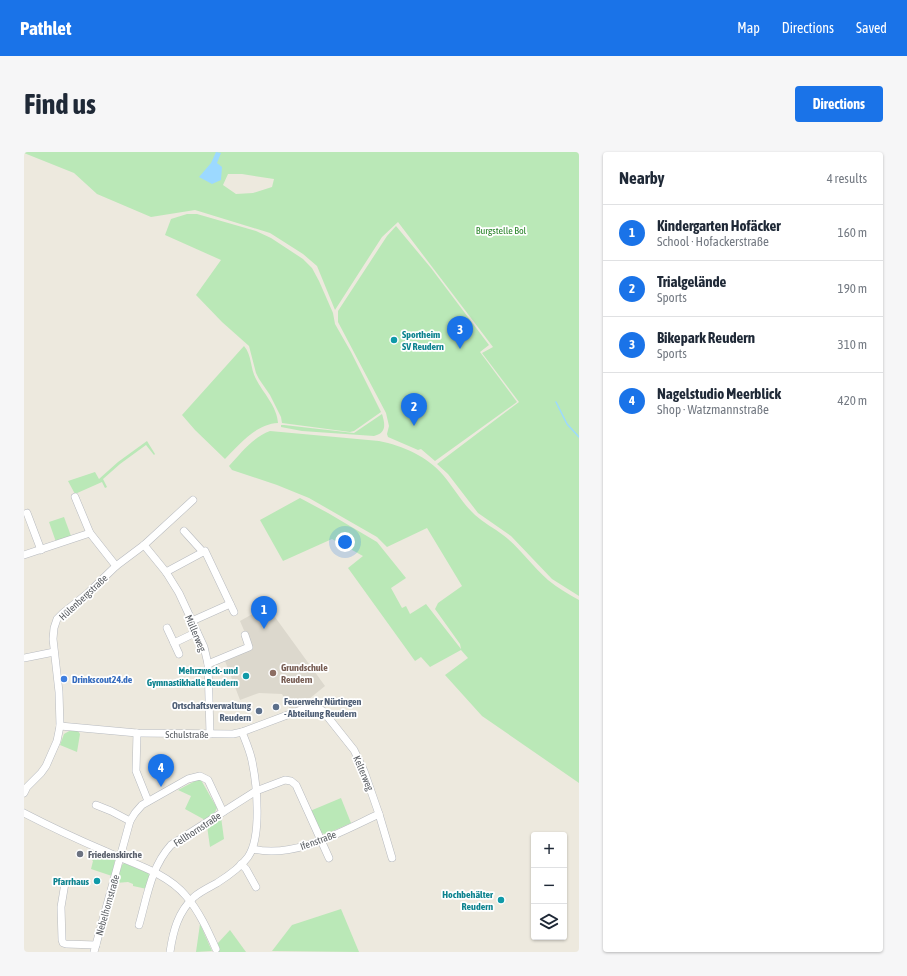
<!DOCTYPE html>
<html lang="en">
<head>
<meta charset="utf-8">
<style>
  :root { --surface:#fff; --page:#f6f6f7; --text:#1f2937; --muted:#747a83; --line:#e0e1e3; --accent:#1a73e8 }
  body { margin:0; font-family:"Asap Condensed",sans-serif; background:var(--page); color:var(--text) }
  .controls { position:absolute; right:12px; bottom:12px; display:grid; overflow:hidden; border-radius:4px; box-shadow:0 1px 3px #0004 }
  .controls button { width:36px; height:36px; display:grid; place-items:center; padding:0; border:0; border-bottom:1px solid var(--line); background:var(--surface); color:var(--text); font:20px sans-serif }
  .you { position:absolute; left:321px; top:390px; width:14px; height:14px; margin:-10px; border:3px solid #fff; border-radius:50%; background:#1a73e8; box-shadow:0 0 0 6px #1a73e833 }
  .badge { display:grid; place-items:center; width:26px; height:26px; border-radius:50%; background:var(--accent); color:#fff; font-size:13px; font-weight:700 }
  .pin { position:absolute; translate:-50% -33px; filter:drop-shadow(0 1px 2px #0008) }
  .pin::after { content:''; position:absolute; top:21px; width:14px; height:12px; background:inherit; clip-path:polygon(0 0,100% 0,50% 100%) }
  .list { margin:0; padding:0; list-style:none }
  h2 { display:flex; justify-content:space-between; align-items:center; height:52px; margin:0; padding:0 16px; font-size:17px }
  h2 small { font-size:13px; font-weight:400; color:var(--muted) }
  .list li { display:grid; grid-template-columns:26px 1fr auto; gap:12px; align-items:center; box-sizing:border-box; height:56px; padding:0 16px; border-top:1px solid var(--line) }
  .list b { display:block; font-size:15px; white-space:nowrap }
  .list p { margin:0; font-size:13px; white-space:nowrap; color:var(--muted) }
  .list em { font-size:13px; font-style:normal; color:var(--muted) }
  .icon { flex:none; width:22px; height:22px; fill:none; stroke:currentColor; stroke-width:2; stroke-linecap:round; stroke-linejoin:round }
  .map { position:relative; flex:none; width:555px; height:800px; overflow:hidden; border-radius:4px }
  header { display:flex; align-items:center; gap:24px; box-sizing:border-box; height:56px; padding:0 20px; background:var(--accent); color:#fff }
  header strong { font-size:19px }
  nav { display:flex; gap:22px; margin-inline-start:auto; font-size:14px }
  .intro { display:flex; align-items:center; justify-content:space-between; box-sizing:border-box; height:96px; padding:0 24px }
  h1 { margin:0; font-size:28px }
  .button { padding:10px 18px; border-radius:4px; background:var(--accent); color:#fff; font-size:14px; font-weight:700 }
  main { display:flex; gap:24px; padding:0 24px }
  aside { flex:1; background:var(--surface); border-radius:4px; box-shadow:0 1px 3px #0004 }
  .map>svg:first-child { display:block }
</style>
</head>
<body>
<header>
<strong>Pathlet</strong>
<nav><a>Map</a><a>Directions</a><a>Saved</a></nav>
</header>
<div class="intro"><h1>Find us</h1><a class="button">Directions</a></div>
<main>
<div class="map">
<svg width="555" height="800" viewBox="0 0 555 800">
  <rect width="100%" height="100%" fill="#ede9de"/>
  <polygon fill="#dcd8cd" points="243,454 301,534 285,547 282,553 266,557 258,542 235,541 216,548 201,509 228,497 216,469"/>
  <g fill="#bae8b7" fill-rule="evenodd">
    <path d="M0,0H555V444L528,427L487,384L454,361L424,322L413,312L495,250L458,201L469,195L374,70L358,85L311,158L293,114L279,102L246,81L171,58L127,65L73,42L50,21L0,1ZM204,22H218L250,27L248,35L229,41L212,42L199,33Z"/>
    <polygon points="163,62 173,62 232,79 247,86 279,107 288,116 295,129 309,161 311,172 327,200 357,260 330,279 326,280 258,271 257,265 246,243 235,227 232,221 225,194 198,170 172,143 197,108 141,83 147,67"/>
    <polygon points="372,74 407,116 465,193 456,200 493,250 411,309 397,297 394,298 364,285 363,282 365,274 362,261 314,170 314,159 363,84"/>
    <path d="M220,194C228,203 226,216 232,227C239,241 253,254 254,271C232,272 216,292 201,307L171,278L158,263Z"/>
    <path d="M358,262C361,272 363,281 350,284L278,279L257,275V273H260L330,281Z"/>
    <path d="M246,279L355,289C379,294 403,304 419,323C430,336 439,352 451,363C460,371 470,376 479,383C496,396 508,414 524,428C534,436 544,442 555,448V631L458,564L421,523L444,506L437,498L406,515L397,505L391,509L324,416L339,404L308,387L259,409L236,368L276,346L304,361L353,390L382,426L367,436L378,456L382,454L386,462L402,452L437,497L436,492L411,457L414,451L438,434L403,376L363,395L353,385L285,346L253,333L208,318L205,314C217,301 229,285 246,279Z"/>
    <polygon points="123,289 131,302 130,303 122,293 96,312 79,327 83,335 81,336 78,330 51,342 44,329 71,320 75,327 94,310"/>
    <polygon points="40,365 47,384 32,390 25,370"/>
    <polygon points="47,578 54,579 56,582 53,600 36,593 40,582"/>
    <polygon points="173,628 177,628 193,656 191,660 181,668 161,657 167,644 154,638"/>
    <polygon points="317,646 327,671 302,682 296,681 286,659"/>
    <polygon points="197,665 200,687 186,695 183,674"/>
    <polygon points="70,698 91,708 88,724 67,717 69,709 68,708"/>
    <polygon points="100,711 124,721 126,725 123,737 109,734 109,732 104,730 92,731 98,713"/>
    <polygon points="317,757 335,800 248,799 268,773"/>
    <polygon points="176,772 188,799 172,800"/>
    <polygon points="206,778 222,800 193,800 193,792"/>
  </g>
  <polygon fill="#9cd9ff" points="192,0 197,1 193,11 198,15 197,28 188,32 175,25 187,11"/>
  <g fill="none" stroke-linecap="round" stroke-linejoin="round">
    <polyline stroke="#9cd9ff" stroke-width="1.5" points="532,250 543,272 555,285"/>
    <g stroke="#b7babf" stroke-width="8">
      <g id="minor">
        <polyline points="51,345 66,381 92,414"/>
        <polyline points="3,361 17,398"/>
        <polyline points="160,379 179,400"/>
        <polyline points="120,393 142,420 155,441 180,495 184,512 186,582"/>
        <polyline points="0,403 66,381"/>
        <polyline points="142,420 181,399 210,460"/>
        <polyline points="168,469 206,452"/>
        <polyline points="143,476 150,491"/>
        <polyline points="155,502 150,491 173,480"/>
        <polyline points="0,506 30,500"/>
        <polyline points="184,512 225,495 221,483"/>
        <polyline points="36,574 113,581 209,582 218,580 282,556 294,556 299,559 330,598 340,619 355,662 368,706"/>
        <polyline points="113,581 112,619 124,649"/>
        <polyline points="0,641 3,635 17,621 22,614 33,589 36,574 35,540 29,487 30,476 33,467 39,461 64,441 92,414 120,393 169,348"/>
        <polyline points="72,653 87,659 106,669"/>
        <path d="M0,661C27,675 55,688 83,700C110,712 143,721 162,744C175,759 184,779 192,797"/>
        <path d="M229,697C271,707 318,679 355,662"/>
        <polyline points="217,712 222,717 232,735"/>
        <polyline points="41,731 37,755 38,788 39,791 42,792 72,793"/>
        <path d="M115,773C123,745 127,715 147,693L232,639L261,628L267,629L272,633L305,706"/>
        <polyline points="70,800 106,669 111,661 118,653 164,627 176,624 184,628 199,660"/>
        <path d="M146,800C149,779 154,760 170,745C177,739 186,735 193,731C204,724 216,716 224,705C238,685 233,633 228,609C226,599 222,590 218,580"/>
      </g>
    </g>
    <use href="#minor" stroke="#fff" stroke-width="7"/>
  </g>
  <g fill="#0f9aa8" stroke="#fff" stroke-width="1.5">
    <circle cx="370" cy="188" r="4"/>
    <circle cx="222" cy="524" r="4"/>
    <circle cx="73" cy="729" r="4"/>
    <circle cx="477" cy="748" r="4"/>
  </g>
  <circle fill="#8d6e63" stroke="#fff" stroke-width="1.5" cx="249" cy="521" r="4"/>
  <circle fill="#3f7fe0" stroke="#fff" stroke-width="1.5" cx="40" cy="527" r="4"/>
  <g fill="#5c6f8a" stroke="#fff" stroke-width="1.5">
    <circle cx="252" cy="555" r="4"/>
    <circle cx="235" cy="559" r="4"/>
  </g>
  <circle fill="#6b7280" stroke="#fff" stroke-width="1.5" cx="56" cy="702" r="4"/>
  <g text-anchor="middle" stroke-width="3.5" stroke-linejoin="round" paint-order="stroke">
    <g font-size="10" fill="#2c852c" stroke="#fff">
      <text x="477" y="82">Burgstelle Bol</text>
    </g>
    <g font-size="10" font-weight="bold" fill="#0d838f" stroke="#fff" text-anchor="end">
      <text x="378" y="186" text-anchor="start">Sportheim<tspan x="378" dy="12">SV Reudern</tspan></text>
      <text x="214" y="522">Mehrzweck- und<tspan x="214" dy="12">Gymnastikhalle Reudern</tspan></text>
      <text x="65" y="733">Pfarrhaus</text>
      <text x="469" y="746">Hochbehälter<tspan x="469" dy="12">Reudern</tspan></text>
    </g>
    <g font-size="10" fill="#585c61" stroke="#fff">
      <text transform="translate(59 445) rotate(-43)" y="4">Hülenbergstraße</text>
      <text transform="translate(172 481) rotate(67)" y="4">Müllerweg</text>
      <text x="163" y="586">Schulstraße</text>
      <text transform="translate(340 621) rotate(67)" y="4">Kelterweg</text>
      <text transform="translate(173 677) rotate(-33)" y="4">Fellhornstraße</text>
      <text transform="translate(294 688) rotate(-20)" y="4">Ifenstraße</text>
      <text transform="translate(83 753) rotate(-74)" y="4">Nebelhornstraße</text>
    </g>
    <g font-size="10" font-weight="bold" fill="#785e54" stroke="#fff" text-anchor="start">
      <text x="257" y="519">Grundschule<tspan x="257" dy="12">Reudern</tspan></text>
    </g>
    <g font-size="10" font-weight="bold" fill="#366cbe" stroke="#fff" text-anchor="start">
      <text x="48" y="531">Drinkscout24.de</text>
    </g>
    <g font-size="10" font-weight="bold" fill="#4e5e75" stroke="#fff" text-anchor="start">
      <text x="260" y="553">Feuerwehr Nürtingen<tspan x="260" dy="12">- Abteilung Reudern</tspan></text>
      <text x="227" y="557" text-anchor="end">Ortschaftsverwaltung<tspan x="227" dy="12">Reudern</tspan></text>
    </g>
    <g font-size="10" font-weight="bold" fill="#5b616d" stroke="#fff" text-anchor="start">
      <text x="64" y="706">Friedenskirche</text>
    </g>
  </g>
</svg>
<div class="controls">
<button>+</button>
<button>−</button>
<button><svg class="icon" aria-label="layers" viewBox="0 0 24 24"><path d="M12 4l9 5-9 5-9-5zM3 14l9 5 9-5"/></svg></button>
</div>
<div class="you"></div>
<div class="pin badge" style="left:240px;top:477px">1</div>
<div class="pin badge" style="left:390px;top:274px">2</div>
<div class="pin badge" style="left:436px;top:197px">3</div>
<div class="pin badge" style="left:137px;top:635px">4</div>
</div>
<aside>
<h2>Nearby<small>4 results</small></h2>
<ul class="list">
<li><span class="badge">1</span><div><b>Kindergarten Hofäcker</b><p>School · Hofackerstraße</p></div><em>160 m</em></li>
<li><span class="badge">2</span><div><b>Trialgelände</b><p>Sports</p></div><em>190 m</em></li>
<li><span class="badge">3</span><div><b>Bikepark Reudern</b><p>Sports</p></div><em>310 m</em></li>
<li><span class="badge">4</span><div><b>Nagelstudio Meerblick</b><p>Shop · Watzmannstraße</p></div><em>420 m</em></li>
</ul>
</aside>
</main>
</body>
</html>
